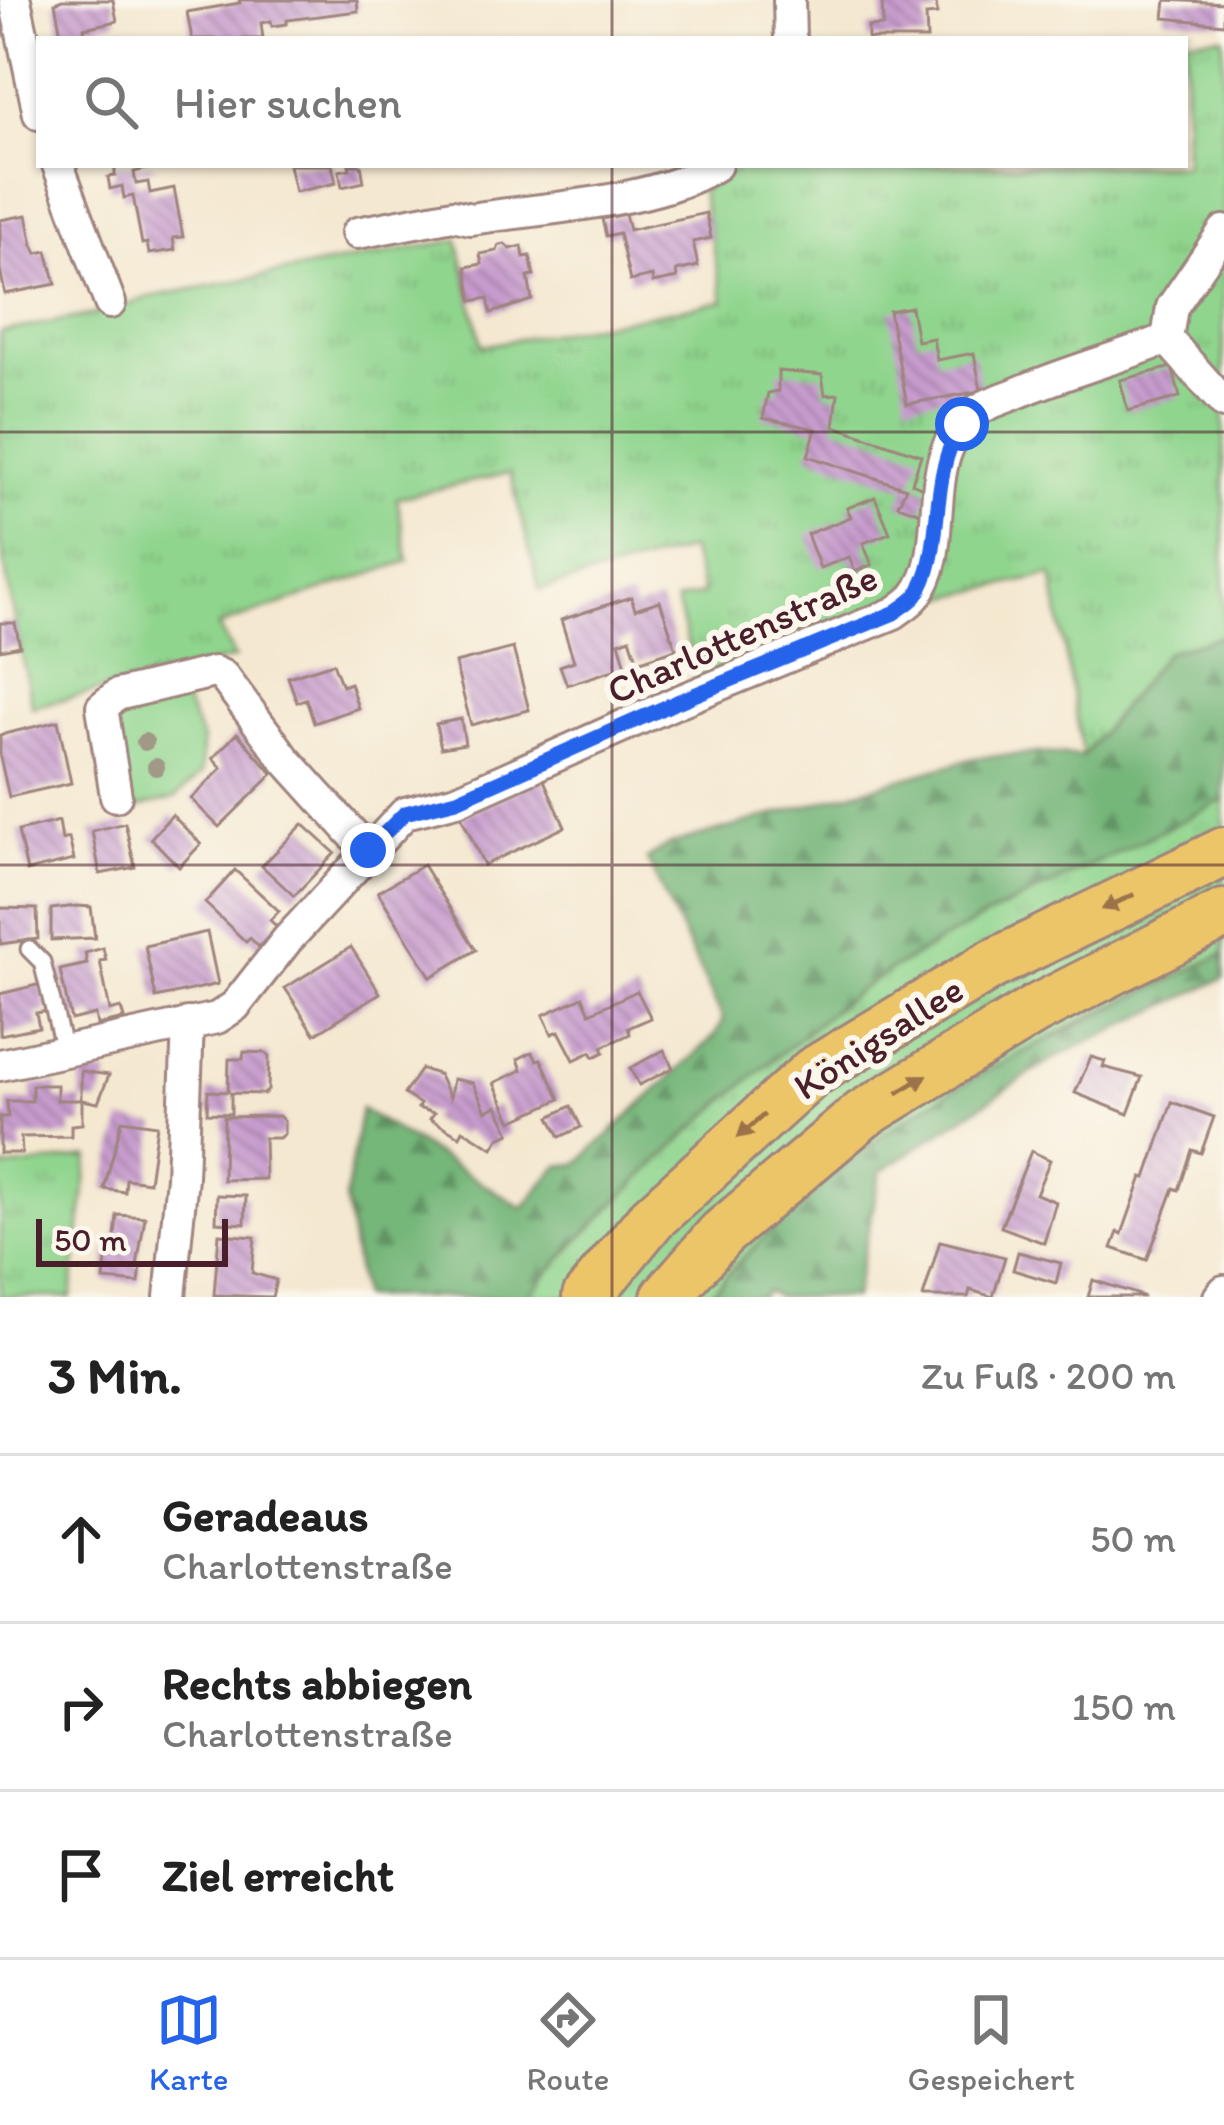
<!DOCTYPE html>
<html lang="de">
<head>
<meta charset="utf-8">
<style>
  :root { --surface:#fff; --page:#f2f2f2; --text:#222; --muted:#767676; --line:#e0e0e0; --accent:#2563eb }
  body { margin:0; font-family:Itim,sans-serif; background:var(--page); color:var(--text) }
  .scale { position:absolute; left:36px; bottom:30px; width:192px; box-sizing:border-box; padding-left:12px; border:6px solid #4a1f2b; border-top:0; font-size:33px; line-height:42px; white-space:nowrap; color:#4a1f2b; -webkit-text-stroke:9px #fbf7ec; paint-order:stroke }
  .stop { position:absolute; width:36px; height:36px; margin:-27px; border:9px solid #2563eb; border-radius:50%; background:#fff }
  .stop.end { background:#2563eb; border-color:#fff; box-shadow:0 3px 12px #0008 }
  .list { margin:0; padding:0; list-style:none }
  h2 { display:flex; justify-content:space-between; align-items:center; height:156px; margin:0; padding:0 48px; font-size:51px }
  h2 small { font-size:39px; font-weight:400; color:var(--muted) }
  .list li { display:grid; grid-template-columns:78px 1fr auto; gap:36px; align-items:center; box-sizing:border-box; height:168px; padding:0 48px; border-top:3px solid var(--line) }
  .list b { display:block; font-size:45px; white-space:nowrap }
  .list p { margin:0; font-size:39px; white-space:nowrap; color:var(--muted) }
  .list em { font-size:39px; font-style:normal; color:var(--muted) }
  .icon { flex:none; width:66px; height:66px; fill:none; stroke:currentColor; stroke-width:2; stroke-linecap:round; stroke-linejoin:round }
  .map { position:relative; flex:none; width:1224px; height:1297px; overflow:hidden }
  .search { position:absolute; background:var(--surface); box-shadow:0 3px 9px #0004; left:36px; right:36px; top:36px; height:132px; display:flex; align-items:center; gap:30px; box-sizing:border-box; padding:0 42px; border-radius:0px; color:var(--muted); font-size:45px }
  .sheet { height:660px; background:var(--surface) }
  nav { display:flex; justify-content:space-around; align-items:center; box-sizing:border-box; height:168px; border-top:3px solid var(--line); background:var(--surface); font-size:33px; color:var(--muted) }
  nav a { display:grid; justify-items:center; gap:6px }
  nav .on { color:var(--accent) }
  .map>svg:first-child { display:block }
</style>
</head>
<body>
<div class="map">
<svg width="1224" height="1297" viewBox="0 0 1224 1297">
  <defs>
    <pattern id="grass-tufts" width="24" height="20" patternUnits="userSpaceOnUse" patternTransform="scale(3)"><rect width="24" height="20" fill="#90d58e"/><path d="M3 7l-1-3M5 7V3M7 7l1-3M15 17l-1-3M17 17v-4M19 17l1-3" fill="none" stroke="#7eb67b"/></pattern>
    <pattern id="forest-firs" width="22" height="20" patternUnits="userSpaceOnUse" patternTransform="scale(3)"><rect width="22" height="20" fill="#74b679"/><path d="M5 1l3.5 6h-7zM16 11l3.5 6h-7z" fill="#619363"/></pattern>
    <pattern id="building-back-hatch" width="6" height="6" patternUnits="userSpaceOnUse" patternTransform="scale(3)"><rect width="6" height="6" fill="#c79cce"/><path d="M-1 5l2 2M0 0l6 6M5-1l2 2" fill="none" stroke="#a47fa7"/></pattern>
  </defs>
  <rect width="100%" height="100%" fill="#fbf7ec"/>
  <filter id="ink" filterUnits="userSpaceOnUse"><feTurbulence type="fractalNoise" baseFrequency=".00833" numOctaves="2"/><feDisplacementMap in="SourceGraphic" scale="24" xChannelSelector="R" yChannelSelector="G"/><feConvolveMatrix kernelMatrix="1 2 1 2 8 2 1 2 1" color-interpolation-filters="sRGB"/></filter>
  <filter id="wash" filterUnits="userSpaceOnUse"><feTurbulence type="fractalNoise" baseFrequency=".004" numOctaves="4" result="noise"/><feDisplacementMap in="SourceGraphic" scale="48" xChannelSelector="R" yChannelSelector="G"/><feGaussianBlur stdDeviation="2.7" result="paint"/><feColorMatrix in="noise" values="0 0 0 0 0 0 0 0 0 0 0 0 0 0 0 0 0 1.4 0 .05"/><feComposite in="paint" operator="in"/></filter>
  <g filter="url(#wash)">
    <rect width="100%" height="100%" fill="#f4e8d0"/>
    <g fill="url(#grass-tufts)" stroke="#6d7a5c" stroke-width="3">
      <polygon points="1223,36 1224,635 1166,652 1083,756 1052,575 938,599 702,696 676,601 703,594 690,549 540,590 510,473 397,498 408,561 218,626 235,658 32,707 0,542 0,332 95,314 150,297 458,240 482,346 724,301 701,191 742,165 1185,165 1185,39"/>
      <path d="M1224,799V954L1080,1021L926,1106L740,1260L708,1297H526C610,1204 699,1118 797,1040C820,1021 843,1000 868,984C981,911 1106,862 1224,799Z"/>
      <polygon points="89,1157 71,1297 0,1297 0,1169"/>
    </g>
    <g fill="url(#forest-firs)" stroke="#5f6a52" stroke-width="3">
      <path d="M1224,635V799C1106,862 981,911 868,984C843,1000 820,1021 797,1040C699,1118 610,1204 526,1297H361L345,1199L361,1109L523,1208L558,1166L577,1164L715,1036L723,1019L647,859L669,845L974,758L1039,753L1083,756L1166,652Z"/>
      <path d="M1224,954V978L1051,1060L881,1171L854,1297H777L766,1291L761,1297H708C763,1233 857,1147 929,1104C1025,1048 1125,1002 1224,954Z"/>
    </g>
    <polygon fill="#90d58e" stroke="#6d7a5c" stroke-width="3" points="181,693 202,740 201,774 174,799 130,810 114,738 115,717 126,699"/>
    <g id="blocks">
      <g fill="url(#building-back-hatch)">
        <polygon points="62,0 113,0 117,21 84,28 86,39 62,39 55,3"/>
        <polygon points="239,0 357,0 358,11 287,20 287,24 272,26 271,21 261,23 263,39 192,39 187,12 240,3"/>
        <polygon points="882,0 936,0 937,14 926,15 927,39 868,39 868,27 883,26"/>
        <polygon points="1166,0 1224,3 1224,24 1164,18"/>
        <polygon points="115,165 162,165 134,172 136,184 148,182 150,193 174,188 183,237 173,238 175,250 149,254 147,243 142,244 133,196 124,198 122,186 110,189 108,177 115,176"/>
        <polygon points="289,165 332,165 336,183 295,192"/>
        <polygon points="349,165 361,165 364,182 342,187 339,171 350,169"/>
        <polygon points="706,213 711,238 693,242 698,266 676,271 677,278 653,283 652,276 630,281 619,233 606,236 602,219 625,214 629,230"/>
        <polygon points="27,215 33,245 37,253 47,251 56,284 5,294 0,269 0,220"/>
        <polygon points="505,244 510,249 522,246 524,257 530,256 534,276 528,277 532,300 491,313 488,298 472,301 466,267 482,264 480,254 497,251 499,245"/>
        <polygon points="911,307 917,341 933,338 937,360 974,353 981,391 907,404 889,311"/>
        <polygon points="1172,367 1180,397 1128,411 1120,380"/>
        <polygon points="778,371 822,375 825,395 838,394 834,426 921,455 912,483 929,491 921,513 898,505 906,488 808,456 816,429 763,418 768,393 778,391"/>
        <polygon points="875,497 890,533 863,543 872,565 855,572 849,557 820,568 807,534 851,517 847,508"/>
        <polygon points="631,597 635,609 660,601 676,649 638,662 630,638 619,642 626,666 567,685 560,666 574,661 561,620"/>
        <polygon points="0,623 15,623 20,646 0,650"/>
        <polygon points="513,648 529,710 471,725 455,663"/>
        <polygon points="333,663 342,686 350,683 358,708 314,723 306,699 297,702 288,677"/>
        <polygon points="461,719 465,744 441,748 436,724"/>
        <polygon points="58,721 71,783 9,797 0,757 0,735"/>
        <polygon points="237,733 273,774 219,827 191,799 222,768 213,758"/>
        <polygon points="543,778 565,827 484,865 461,816"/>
        <polygon points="172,815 201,844 179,867 151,838"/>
        <polygon points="59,821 62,840 69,838 74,860 27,871 18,831"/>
        <polygon points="125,823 135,867 100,874 92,831"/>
        <polygon points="303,824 335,853 294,896 262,866"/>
        <polygon points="423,865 476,950 431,977 378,892"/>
        <polygon points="235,870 279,911 270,920 277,927 259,947 250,938 246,942 205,903"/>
        <polygon points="77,906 91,907 95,938 51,940 51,909"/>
        <polygon points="0,908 37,909 38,939 0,944"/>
        <polygon points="207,932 218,984 156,998 145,946"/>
        <polygon points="351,947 380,993 315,1034 285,988"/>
        <polygon points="103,948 106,960 100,961 110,1011 121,1008 124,1019 97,1025 95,1014 71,1020 60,970 87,964 85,953"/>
        <polygon points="41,984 47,1011 36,1013 39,1027 0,1035 0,994"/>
        <polygon points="637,991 651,1018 628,1028 630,1034 602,1047 604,1052 594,1057 591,1052 574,1060 559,1031 552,1034 543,1015 583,997 590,1013"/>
        <polygon points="664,1050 673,1068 639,1085 630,1068"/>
        <polygon points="244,1052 266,1053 269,1057 268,1090 264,1094 231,1093 231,1114 207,1113 208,1091 228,1092 229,1059 243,1059"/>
        <polygon points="532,1052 537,1060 541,1059 560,1099 512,1121 494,1083 522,1070 518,1059"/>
        <polygon points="1091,1057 1105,1061 1103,1067 1142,1077 1128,1114 1075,1093"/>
        <polygon points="421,1069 438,1074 450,1098 453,1079 473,1083 486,1111 497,1106 510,1133 499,1138 493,1148 463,1130 460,1136 430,1119 434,1113 418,1108 420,1104 404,1094"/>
        <polygon points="81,1071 109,1075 98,1103 82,1100 82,1124 71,1125 71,1136 21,1137 22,1153 0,1153 0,1117 8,1117 7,1101 32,1101 32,1085 57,1085 57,1100 81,1100"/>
        <polygon points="1172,1102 1214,1117 1201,1153 1192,1150 1179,1190 1174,1188 1147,1260 1112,1248 1118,1232 1122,1234 1142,1177 1146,1178"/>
        <polygon points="571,1106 581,1127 560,1137 550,1117"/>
        <polygon points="279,1116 284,1121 284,1134 279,1138 264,1138 265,1179 223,1180 224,1117"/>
        <polygon points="122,1120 157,1125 149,1182 126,1179 125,1192 104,1189"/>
        <polygon points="1031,1151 1050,1160 1036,1194 1056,1202 1044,1243 1001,1227"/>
        <polygon points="217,1195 246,1196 245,1224 216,1222"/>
        <polygon points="117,1215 145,1217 137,1266 141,1266 139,1283 104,1280 107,1248 114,1249"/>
        <polygon points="219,1234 255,1237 252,1273 276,1280 272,1297 214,1295"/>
        <polygon points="940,1241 1005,1257 993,1297 970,1290 968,1297 923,1297"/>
        <polygon points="1018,1252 1061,1263 1056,1283 1013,1270"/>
        <polygon points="1093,1280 1143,1296 1143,1297 1088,1297"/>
      </g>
    </g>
  </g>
  <g filter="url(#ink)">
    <use href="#blocks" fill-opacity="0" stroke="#9f847e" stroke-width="3"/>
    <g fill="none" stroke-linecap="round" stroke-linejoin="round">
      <g stroke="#9f847e" stroke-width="21">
        <polyline id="service" points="29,949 42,962 64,1050"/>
      </g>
      <g stroke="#9f847e" stroke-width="36">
        <g id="minor">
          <polyline points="15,0 39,114"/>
          <polyline points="789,0 790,39"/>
          <polyline points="58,165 110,303"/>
          <path d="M357,233L453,215L471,219C542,208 657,203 716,165"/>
          <polyline points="1167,339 1172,307 1224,231"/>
          <polyline points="1167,339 1224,403"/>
          <polyline points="116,796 102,707 117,695 214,672 223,676 285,759 368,851"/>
          <path d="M0,1065L217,1018L235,1006L287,940L405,813L457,800L677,702L894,613C901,608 911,602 916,595C954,544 915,458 975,412C986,403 1003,399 1017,393C1066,372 1118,358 1167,339"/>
          <polyline points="170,1297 182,1177 188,1023"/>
          <polyline points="1219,1297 1224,1291"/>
        </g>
      </g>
      <g stroke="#9f847e" stroke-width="54">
        <g id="primary">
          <polyline points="587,1297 651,1219 813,1072 991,965 1224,852"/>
          <polyline points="666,1297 721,1234 862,1115 1035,1010 1224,914"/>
        </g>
      </g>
      <use href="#service" stroke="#fff" stroke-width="15"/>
      <use href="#minor" stroke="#fff" stroke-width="30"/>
      <use href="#primary" stroke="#edc569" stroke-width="48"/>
    </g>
    <g fill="#a29886">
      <circle cx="145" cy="742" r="9"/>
      <circle cx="156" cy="767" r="9"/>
    </g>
    <defs><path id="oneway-solid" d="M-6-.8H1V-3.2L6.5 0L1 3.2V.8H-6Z" transform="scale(3)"/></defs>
    <g fill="#9c724a">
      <use href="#oneway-solid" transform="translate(1118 902) rotate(155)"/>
      <use href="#oneway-solid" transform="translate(912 1084) rotate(-31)"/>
      <use href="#oneway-solid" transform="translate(751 1126) rotate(139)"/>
    </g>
  </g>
  <g fill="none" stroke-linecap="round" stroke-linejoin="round" filter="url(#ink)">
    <path stroke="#2563eb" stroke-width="15" d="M368,850L405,813L457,800L677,702L894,613C901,608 911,602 916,596C947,552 926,478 962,424"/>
  </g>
  <path fill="none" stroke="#4a1f2b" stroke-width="3" stroke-opacity="0.55" d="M612,0V39M612,165V1297M0,432H1224M0,865H1224"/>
  <g text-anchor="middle" stroke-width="12" stroke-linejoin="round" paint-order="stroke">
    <g font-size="39" fill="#4a1f2b" stroke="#fbf7ec">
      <text transform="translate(742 633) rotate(-24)" y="14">Charlottenstraße</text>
      <text transform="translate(878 1037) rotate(-33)" y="14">Königsallee</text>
    </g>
  </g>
</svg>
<div class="scale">50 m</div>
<div class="stop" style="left:962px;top:424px"></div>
<div class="stop end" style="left:368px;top:850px"></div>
<div class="search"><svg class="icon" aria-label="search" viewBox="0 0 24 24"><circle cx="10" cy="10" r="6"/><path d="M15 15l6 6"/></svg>Hier suchen</div>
</div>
<section class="sheet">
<h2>3 Min.<small>Zu Fuß · 200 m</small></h2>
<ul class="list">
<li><svg class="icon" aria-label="ahead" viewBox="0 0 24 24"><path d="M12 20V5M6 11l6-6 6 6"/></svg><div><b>Geradeaus</b><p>Charlottenstraße</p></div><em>50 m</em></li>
<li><svg class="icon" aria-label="right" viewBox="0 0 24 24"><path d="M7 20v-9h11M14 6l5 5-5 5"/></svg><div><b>Rechts abbiegen</b><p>Charlottenstraße</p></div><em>150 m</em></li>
<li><svg class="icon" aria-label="arrive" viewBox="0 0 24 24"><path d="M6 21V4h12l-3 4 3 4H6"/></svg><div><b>Ziel erreicht</b></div></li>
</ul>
</section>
<nav>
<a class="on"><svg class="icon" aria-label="map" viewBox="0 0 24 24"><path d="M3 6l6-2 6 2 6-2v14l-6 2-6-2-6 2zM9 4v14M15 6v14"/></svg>Karte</a>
<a><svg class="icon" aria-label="directions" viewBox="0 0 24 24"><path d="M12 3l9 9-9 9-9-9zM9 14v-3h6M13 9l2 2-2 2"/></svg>Route</a>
<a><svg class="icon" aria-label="saved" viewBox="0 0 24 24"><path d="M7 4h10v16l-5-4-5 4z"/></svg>Gespeichert</a>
</nav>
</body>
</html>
